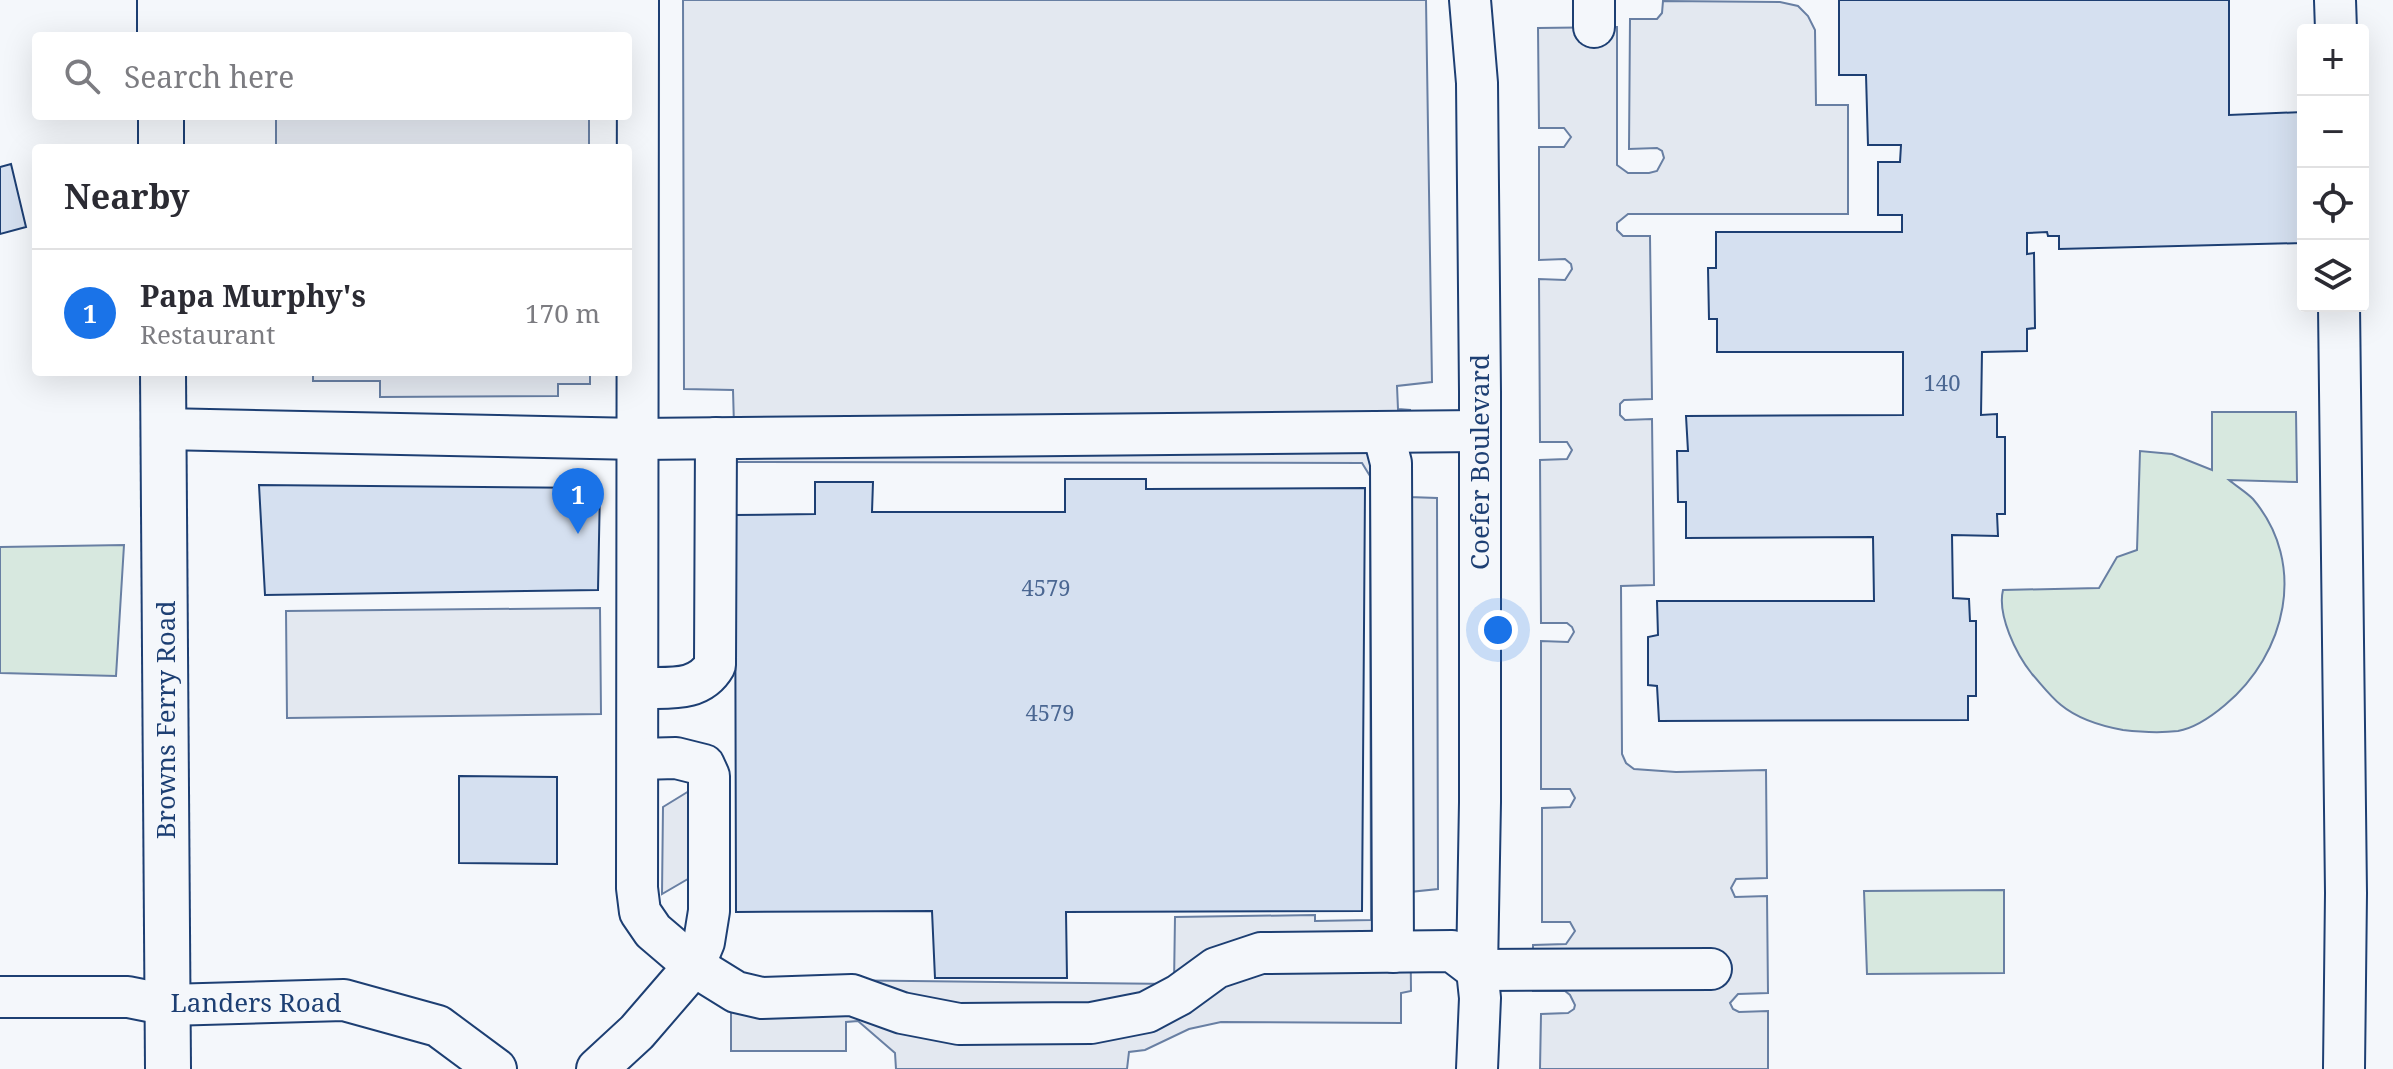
<!DOCTYPE html>
<html lang="en">
<head>
<meta charset="utf-8">
<style>
  :root { --surface:#fff; --page:#f7f7f7; --text:#2b2b33; --muted:#7c7c81; --line:#e1e1e2; --accent:#1a73e8 }
  body { margin:0; font-family:"Noto Serif",serif; background:var(--page); color:var(--text) }
  .controls { position:absolute; right:24px; top:24px; display:grid; overflow:hidden; border-radius:8px; box-shadow:0 8px 32px #0002 }
  .controls button { width:72px; height:72px; display:grid; place-items:center; padding:0; border:0; border-bottom:2px solid var(--line); background:var(--surface); color:var(--text); font:40px sans-serif }
  .you { position:absolute; left:1498px; top:630px; width:28px; height:28px; margin:-20px; border:6px solid #fff; border-radius:50%; background:#1a73e8; box-shadow:0 0 0 12px #1a73e833 }
  .badge { display:grid; place-items:center; width:52px; height:52px; border-radius:50%; background:var(--accent); color:#fff; font-size:26px; font-weight:700 }
  .pin { position:absolute; translate:-50% -66px; filter:drop-shadow(0 2px 4px #0008) }
  .pin::after { content:''; position:absolute; top:42px; width:28px; height:24px; background:inherit; clip-path:polygon(0 0,100% 0,50% 100%) }
  .list { margin:0; padding:0; list-style:none }
  h2 { display:flex; justify-content:space-between; align-items:center; height:104px; margin:0; padding:0 32px; font-size:34px }
  h2 small { font-size:26px; font-weight:400; color:var(--muted) }
  .list li { display:grid; grid-template-columns:52px 1fr auto; gap:24px; align-items:center; box-sizing:border-box; height:128px; padding:0 32px; border-top:2px solid var(--line) }
  .list b { display:block; font-size:30px; white-space:nowrap }
  .list p { margin:0; font-size:26px; white-space:nowrap; color:var(--muted) }
  .list em { font-size:26px; font-style:normal; color:var(--muted) }
  .icon { flex:none; width:44px; height:44px; fill:none; stroke:currentColor; stroke-width:2; stroke-linecap:round; stroke-linejoin:round }
  .map { position:relative; flex:none; width:2393px; height:1069px; overflow:hidden }
  .search { position:absolute; background:var(--surface); box-shadow:0 8px 32px #0002; left:32px; top:32px; width:600px; height:88px; display:flex; align-items:center; gap:20px; box-sizing:border-box; padding:0 28px; border-radius:8px; color:var(--muted); font-size:30px }
  .panel { position:absolute; background:var(--surface); box-shadow:0 8px 32px #0002; left:32px; top:144px; width:600px; height:232px; border-radius:8px }
  .map>svg:first-child { display:block }
</style>
</head>
<body>
<div class="map">
<svg width="2393" height="1069" viewBox="0 0 2393 1069">
  <rect width="100%" height="100%" fill="#f4f7fb"/>
  <g fill="#d7e8df" stroke="#687fa3" stroke-width="2">
    <path d="M2212,412H2296L2297,482L2229,480C2236,486 2246,492 2253,499C2308,564 2286,654 2225,705C2212,716 2195,728 2178,731C2161,733 2140,732 2123,730C2101,726 2078,719 2061,705C2051,697 2041,684 2032,674C2016,654 1997,615 2003,590L2099,588L2117,557L2137,550L2140,451L2172,454L2212,470Z"/>
    <polygon points="124,545 116,676 0,673 0,547"/>
    <polygon points="2004,890 2004,973 1867,974 1864,891"/>
  </g>
  <g fill="#e3e8f0" stroke="#687fa3" stroke-width="2">
    <polygon points="683,0 1426,0 1432,382 1397,386 1398,409 1410,410 1409,497 1437,498 1438,889 1410,892 1411,991 1401,993 1401,1023 1221,1022 1189,1029 1145,1050 1129,1052 1127,1069 896,1069 895,1053 858,1021 846,1022 846,1051 731,1051 731,979 1174,984 1175,917 1315,915 1315,921 1371,920 1370,476 1362,463 735,462 733,390 684,389"/>
    <polygon points="1663,1 1780,2 1798,6 1808,16 1815,30 1816,105 1848,105 1848,214 1628,214 1617,223 1617,230 1623,236 1650,236 1652,399 1624,400 1620,404 1620,415 1625,420 1652,419 1654,585 1621,586 1622,754 1626,763 1634,769 1676,772 1766,770 1767,878 1736,879 1731,888 1735,897 1767,896 1768,993 1738,994 1730,1003 1733,1009 1739,1012 1768,1011 1768,1069 1540,1069 1541,1014 1568,1013 1574,1009 1575,1005 1570,995 1565,991 1533,991 1533,945 1566,944 1575,931 1570,922 1542,922 1542,808 1570,807 1575,798 1570,789 1541,789 1541,641 1568,642 1574,632 1572,627 1567,623 1541,623 1540,460 1567,459 1572,450 1567,442 1540,442 1539,279 1565,280 1572,269 1571,264 1565,259 1539,260 1539,147 1564,147 1571,137 1564,128 1539,128 1538,28 1617,27 1617,165 1628,173 1649,173 1657,171 1664,158 1662,151 1657,148 1629,149 1630,19 1657,19 1662,13"/>
    <rect x="276" y="116" width="313" height="32"/>
    <polygon points="313,372 590,372 590,384 558,384 558,396 380,397 380,381 313,381"/>
    <polygon points="600,608 601,714 287,718 286,611"/>
    <polygon points="694,788 693,876 662,894 663,807"/>
  </g>
  <g fill="#d5e0f0" stroke="#1d3f73" stroke-width="2">
    <polygon points="1839,0 2229,0 2229,115 2303,112 2303,243 2059,249 2059,236 2048,236 2047,232 2027,233 2027,254 2034,253 2035,328 2027,329 2027,351 1982,352 1981,415 1997,414 1997,437 2005,437 2005,514 1997,514 1998,536 1952,535 1953,598 1969,599 1970,621 1976,621 1976,696 1968,696 1968,720 1659,721 1657,686 1648,685 1648,637 1658,635 1657,601 1874,601 1873,537 1686,538 1686,502 1678,502 1677,451 1688,451 1686,416 1903,415 1903,352 1717,352 1717,319 1709,319 1708,268 1716,268 1716,232 1902,232 1902,215 1878,215 1878,162 1900,162 1901,145 1868,145 1866,75 1839,75"/>
    <polygon points="11,164 26,227 0,234 0,167"/>
    <polygon points="1065,479 1146,479 1146,489 1365,488 1362,911 1066,912 1067,978 935,978 932,911 736,912 735,515 815,514 815,482 873,482 872,512 1065,512"/>
    <polygon points="259,485 600,488 598,590 265,595"/>
    <polygon points="459,776 557,777 557,864 459,863"/>
  </g>
  <g fill="none" stroke-linecap="round" stroke-linejoin="round">
    <g stroke="#1d3f73" stroke-width="44">
      <g id="minor">
        <polyline points="638,0 637,888 640,912 653,931 694,966 736,992 762,998 852,995 902,1013 959,1024 1091,1023 1147,1012 1179,995 1216,968 1261,953 1452,951 1477,970 1711,969"/>
        <polyline points="1470,0 1477,83 1480,392 1480,802 1477,970 1480,998 1477,1069"/>
        <polyline points="2335,0 2336,30"/>
        <polyline points="160,15 638,16"/>
        <polyline points="1594,27 1594,0"/>
        <polyline points="2339,306 2346,893 2344,1069"/>
        <polyline points="163,429 638,439 1480,431"/>
        <polyline points="1383,432 1391,463 1393,952"/>
        <path d="M639,688C668,687 699,693 715,665L716,438"/>
        <polyline points="0,997 128,997 168,1005 344,1000 438,1026 496,1069"/>
        <polyline points="597,1069 637,1032 694,966 704,942 709,911 709,776 704,765 676,758 639,759"/>
      </g>
    </g>
    <g stroke="#1d3f73" stroke-width="48">
      <g id="major">
        <polyline points="160,0 160,36"/>
        <polyline points="161,116 161,148"/>
        <polyline points="163,372 168,1069"/>
      </g>
    </g>
    <use href="#minor" stroke="#f4f7fb" stroke-width="40"/>
    <use href="#major" stroke="#f4f7fb" stroke-width="44"/>
  </g>
  <g text-anchor="middle" stroke-width="6" stroke-linejoin="round" paint-order="stroke">
    <g font-size="22" fill="#4b6792">
      <text x="1942" y="391">140</text>
      <text x="1046" y="596">4579</text>
      <text x="1050" y="721">4579</text>
    </g>
    <g font-size="26" fill="#1d3f73" stroke="#f4f7fb">
      <text transform="translate(1480 462) rotate(-90)" y="9">Coefer Boulevard</text>
      <text transform="translate(166 720) rotate(-90)" y="9">Browns Ferry Road</text>
      <text x="256" y="1012">Landers Road</text>
    </g>
  </g>
</svg>
<div class="controls">
<button>+</button>
<button>−</button>
<button><svg class="icon" aria-label="locate" viewBox="0 0 24 24"><circle cx="12" cy="12" r="6"/><path d="M12 2v4M12 18v4M2 12h4M18 12h4"/></svg></button>
<button><svg class="icon" aria-label="layers" viewBox="0 0 24 24"><path d="M12 4l9 5-9 5-9-5zM3 14l9 5 9-5"/></svg></button>
</div>
<div class="you"></div>
<div class="pin badge" style="left:578px;top:534px">1</div>
<div class="search"><svg class="icon" aria-label="search" viewBox="0 0 24 24"><circle cx="10" cy="10" r="6"/><path d="M15 15l6 6"/></svg>Search here</div>
<section class="panel">
<h2>Nearby<small></small></h2>
<ul class="list">
<li><span class="badge">1</span><div><b>Papa Murphy's</b><p>Restaurant</p></div><em>170 m</em></li>
</ul>
</section>
</div>
</body>
</html>
